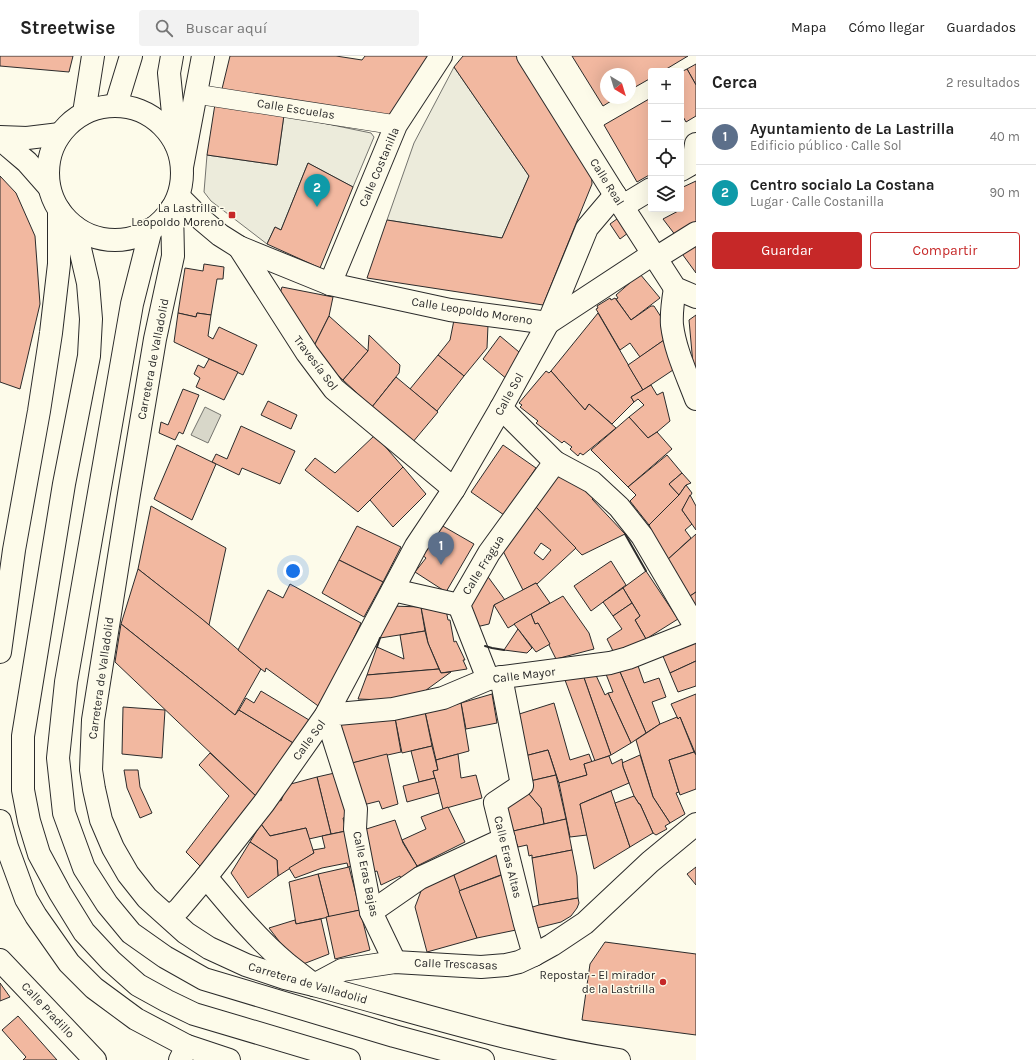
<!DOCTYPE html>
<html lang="es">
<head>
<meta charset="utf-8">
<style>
  :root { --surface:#fff; --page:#f2f2f2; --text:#222; --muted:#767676; --line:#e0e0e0; --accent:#c62828 }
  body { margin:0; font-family:Karla,sans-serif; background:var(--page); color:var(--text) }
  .controls { position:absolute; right:12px; top:12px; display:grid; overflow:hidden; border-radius:4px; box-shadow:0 4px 16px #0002 }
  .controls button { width:36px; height:36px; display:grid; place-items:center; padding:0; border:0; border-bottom:1px solid var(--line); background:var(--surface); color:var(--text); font:20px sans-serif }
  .compass { position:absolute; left:600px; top:12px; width:36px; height:36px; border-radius:50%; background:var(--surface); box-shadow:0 4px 16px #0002; rotate:142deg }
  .you { position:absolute; left:293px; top:515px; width:14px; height:14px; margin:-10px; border:3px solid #fff; border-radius:50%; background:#1a73e8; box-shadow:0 0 0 6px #1a73e833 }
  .badge { display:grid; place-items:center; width:26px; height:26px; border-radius:50%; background:var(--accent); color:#fff; font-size:13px; font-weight:700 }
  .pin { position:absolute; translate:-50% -33px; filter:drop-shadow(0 1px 2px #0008) }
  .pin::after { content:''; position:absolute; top:21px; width:14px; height:12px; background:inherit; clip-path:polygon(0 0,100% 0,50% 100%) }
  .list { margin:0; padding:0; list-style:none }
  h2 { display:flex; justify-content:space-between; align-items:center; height:52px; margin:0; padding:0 16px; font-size:17px }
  h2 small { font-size:13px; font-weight:400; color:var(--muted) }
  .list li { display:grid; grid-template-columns:26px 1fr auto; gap:12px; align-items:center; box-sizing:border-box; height:56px; padding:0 16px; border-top:1px solid var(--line) }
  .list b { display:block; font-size:15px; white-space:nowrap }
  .list p { margin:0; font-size:13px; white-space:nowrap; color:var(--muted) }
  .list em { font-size:13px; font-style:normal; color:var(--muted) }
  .actions { display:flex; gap:8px; padding:12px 16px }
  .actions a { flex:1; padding:9px 0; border:1px solid var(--accent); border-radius:4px; text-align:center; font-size:14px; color:var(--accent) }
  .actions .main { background:var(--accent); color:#fff }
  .icon { flex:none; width:22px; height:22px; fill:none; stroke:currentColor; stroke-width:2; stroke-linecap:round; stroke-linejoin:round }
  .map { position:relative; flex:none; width:696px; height:1004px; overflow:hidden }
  header { display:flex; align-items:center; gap:24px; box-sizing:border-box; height:56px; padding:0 20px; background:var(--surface); border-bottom:1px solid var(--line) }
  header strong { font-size:19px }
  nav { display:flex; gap:22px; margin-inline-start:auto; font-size:14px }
  .search { width:280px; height:36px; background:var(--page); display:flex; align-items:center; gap:10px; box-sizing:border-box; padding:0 14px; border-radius:4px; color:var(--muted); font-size:15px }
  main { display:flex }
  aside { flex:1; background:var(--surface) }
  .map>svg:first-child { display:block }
</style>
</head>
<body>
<header>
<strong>Streetwise</strong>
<div class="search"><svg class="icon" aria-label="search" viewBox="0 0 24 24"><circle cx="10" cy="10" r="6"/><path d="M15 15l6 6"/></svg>Buscar aquí</div>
<nav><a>Mapa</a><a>Cómo llegar</a><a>Guardados</a></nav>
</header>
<main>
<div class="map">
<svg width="696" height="1004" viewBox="0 0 696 1004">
  <rect width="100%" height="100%" fill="#fdfbea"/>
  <g fill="#ecebdb" stroke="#74746e">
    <polygon points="454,11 529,120 502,182 387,164 414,87"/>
    <polygon points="284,59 371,77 374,81 353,131 308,107 281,174 275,171 267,188 211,145 204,136 207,99 277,109"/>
  </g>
  <polygon fill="#d8d7c9" stroke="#74746e" points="205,351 221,359 208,387 191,379"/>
  <g fill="#f2b8a0" stroke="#2b2b2b" fill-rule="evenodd">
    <polygon points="0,0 73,0 69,16 0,10"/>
    <polygon points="230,0 336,0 362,4 365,0 432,0 389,61 221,37"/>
    <polygon points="463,0 521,0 591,106 592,128 543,249 367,222 387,164 502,182 529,120 454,11"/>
    <polygon points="572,0 688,0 663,15 651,15 651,22 630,34 630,18 606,18 606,42 616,42 603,50"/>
    <polygon points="696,8 696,29 687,13"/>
    <polygon points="687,13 696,29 696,60 686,66 681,57 681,16"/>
    <polygon points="649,43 651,45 651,118 637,126 604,69"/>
    <polygon points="215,48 284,59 277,109 207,99"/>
    <polygon points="308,107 353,131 320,212 267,188 275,171 281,174"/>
    <polygon points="0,120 16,137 35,180 40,248 20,333 0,326"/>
    <polygon points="696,125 696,168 676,180 663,163 682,153 681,132"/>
    <polygon points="621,160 632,174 620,183 610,168"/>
    <polygon points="696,185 696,217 680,195"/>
    <polygon points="204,208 224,211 223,223 217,223 211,259 197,257 196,261 178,257 185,212 203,215"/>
    <polygon points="640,218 660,242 631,264 616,243 618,242 616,239"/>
    <polygon points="282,231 333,241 329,260 314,290 278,244"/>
    <polygon points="610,242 611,244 615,242 631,264 651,250 654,250 670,275 664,284 640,301 630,287 620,294 596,253 598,252 597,250"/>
    <polygon points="178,257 196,261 197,257 211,259 208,280 213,283 219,271 257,289 243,319 174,286"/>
    <polygon points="598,257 643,334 631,341 634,346 612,368 589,348 585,354 551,315"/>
    <polygon points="696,259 696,315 693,308 689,264"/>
    <polygon points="329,260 368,295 343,324 317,302 314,290"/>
    <polygon points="454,264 488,269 487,292 464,320 438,299 450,284"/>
    <polygon points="369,279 400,309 399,317 372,351 343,324 368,295"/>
    <polygon points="500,280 525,301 508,324 483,303"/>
    <polygon points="664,284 676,312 643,334 628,309"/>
    <polygon points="438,299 464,320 437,355 410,333"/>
    <polygon points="209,303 238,316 224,344 196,331 200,322 194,318 198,309 204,312"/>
    <polygon points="546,315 549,317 551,315 585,354 589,348 616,372 583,399 580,397 578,400 570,393 572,391 564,385 562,387 536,367 538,365 520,351 522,349 519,347"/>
    <polygon points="396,321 438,356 412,387 372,351"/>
    <polygon points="651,329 657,339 663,336 670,365 657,376 648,382 629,361 644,349 638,343 634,346 631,341"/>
    <polygon points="183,333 199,339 183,378 179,376 175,384 159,377 161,366 168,369"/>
    <polygon points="268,345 297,359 291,373 261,359"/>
    <polygon points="629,361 648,382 657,376 672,393 628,431 591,394"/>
    <polygon points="241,370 295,395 280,428 242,412 239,419 212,406 216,398 227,403"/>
    <polygon points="375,379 403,411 358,456 305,414 315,402 335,417"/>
    <polygon points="177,389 216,408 192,464 154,443"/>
    <polygon points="503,389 536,412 504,459 471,436"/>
    <polygon points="667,399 682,417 669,428 679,439 649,469 630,445 636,439 628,431"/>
    <polygon points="403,411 426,438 393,471 370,444"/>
    <polygon points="555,416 576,421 595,441 592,443 625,478 582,499 533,448"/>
    <polygon points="682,417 691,427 686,429 679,439 669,428"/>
    <polygon points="686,429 692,437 682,454 692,468 685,474 691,482 666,505 649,469 679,439"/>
    <polygon points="690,439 696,450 696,474 682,454"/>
    <path d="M533,448L576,492L537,528L536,527L523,534L501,491ZM541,487L551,494L543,504L534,497Z"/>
    <polygon points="151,450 226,492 209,569 138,513"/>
    <polygon points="441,469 474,488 446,536 415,516 426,502 421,498"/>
    <polygon points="357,470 401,491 383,526 339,504"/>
    <polygon points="696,478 696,536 687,542 666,505"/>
    <polygon points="339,504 383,526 364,561 322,537"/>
    <polygon points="611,505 626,529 591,555 574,530"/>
    <polygon points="138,513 202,563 261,613 235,659 121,568"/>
    <polygon points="483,514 505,544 494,549 489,568 472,572 469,534"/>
    <polygon points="646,515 678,563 646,583 635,564 640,560 623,532"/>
    <polygon points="536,527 550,547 508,572 494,549"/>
    <polygon points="290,528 361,567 321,652 266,612 265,616 261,613 238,594 268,534 283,542"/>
    <polygon points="623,532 632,547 613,560 603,546"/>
    <polygon points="696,536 696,558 687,542"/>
    <polygon points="563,540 589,577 594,593 556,603 538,567 535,568 531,558"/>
    <polygon points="632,547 640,560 635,564 646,583 632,591 614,597 607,583 622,573 613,560"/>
    <polygon points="392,550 421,551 425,575 380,582"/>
    <polygon points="421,551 446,554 448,564 450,564 454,586 456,585 465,604 463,604 467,613 441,617 428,587"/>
    <polygon points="531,558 535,568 538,567 550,588 536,596 514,568"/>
    <polygon points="121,568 235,659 239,654 300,691 258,742 115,606"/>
    <polygon points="518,573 532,592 527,597 504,594"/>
    <polygon points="425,575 428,587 439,613 367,619 377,591 404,603 400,579"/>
    <polygon points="696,586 696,605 670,617 660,593"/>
    <polygon points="636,604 644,627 659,622 666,641 652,646 660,668 646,677 617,609"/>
    <polygon points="696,605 696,630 678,636 670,617"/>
    <polygon points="617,609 646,677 631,687 608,637 613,636 604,613"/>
    <polygon points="439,613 441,617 451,616 411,645 358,643 367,619"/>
    <polygon points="594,615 605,639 608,637 631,687 611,699 583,619"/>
    <polygon points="583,619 611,699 595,705 565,624"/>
    <polygon points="261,635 314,667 300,691 239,654 246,642 254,647"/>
    <polygon points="492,638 497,667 466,673 461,647"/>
    <polygon points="696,638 696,699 680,661 678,663 671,648"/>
    <polygon points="461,647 469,695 436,704 425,656"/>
    <polygon points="554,647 570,704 589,698 592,706 584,708 587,719 559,727 548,694 521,701 513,660"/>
    <polygon points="123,651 165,654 162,702 122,698"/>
    <polygon points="425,656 432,690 402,697 395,662"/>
    <polygon points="677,661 678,663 680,661 694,696 669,704 679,736 676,737 685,758 670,767 653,741 636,684 660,668"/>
    <polygon points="395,662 401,696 352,707 339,668"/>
    <polygon points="432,690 438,714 433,715 435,722 419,726 411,695"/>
    <polygon points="548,694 556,719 526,726 521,701"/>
    <polygon points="694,696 696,699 696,733 680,739 669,704"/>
    <polygon points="210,697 258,742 201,811 186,796 229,740 199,709"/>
    <polygon points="387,698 398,748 382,753 379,745 363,749 352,707"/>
    <polygon points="458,698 461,722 476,719 482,742 443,753 433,715 438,714 436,704"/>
    <polygon points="640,699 653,741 670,767 665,770 667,773 656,779 653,777 640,748 639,748 634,740 623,711 622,707"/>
    <polygon points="609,700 612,708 622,703 623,711 629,727 580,748 587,779 570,781 559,727 587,719 584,708"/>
    <polygon points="124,714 138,714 140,731 152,757 140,762 127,732"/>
    <polygon points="339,716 353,760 343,762 346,775 331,778 317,721"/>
    <polygon points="556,719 566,763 544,768 541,752 528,737 526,726"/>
    <polygon points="317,721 331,778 309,783 306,772 270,780 261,768 276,743 281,745 287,729"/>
    <polygon points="435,722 439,737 407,746 403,730"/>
    <polygon points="611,735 630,791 594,813 580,748"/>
    <polygon points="528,737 541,752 544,768 509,776 500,750"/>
    <polygon points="634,740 639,748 640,748 653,777 630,791 615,747"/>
    <polygon points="448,751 465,786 417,810 402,784 426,773 421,761"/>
    <polygon points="566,763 572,794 532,802 532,799 529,800 527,789 518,791 517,788 513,789 509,776"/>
    <polygon points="395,764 403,787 417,810 414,813 415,816 401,823 400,820 381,829 377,815 373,816 360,775"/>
    <polygon points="261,768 270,780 306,772 314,797 278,820 277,804 250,786"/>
    <polygon points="346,775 356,809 348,811 347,807 322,812 295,822 289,812 314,797 313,794 325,792 322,780"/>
    <polygon points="250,786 277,804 278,820 248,842 231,817"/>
    <polygon points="501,791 511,815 459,835 452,814"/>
    <polygon points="572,794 577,820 578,842 539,849 532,802"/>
    <polygon points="349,811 360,854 329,861 318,818"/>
    <polygon points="696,811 696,829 687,818"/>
    <polygon points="452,814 477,882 427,896 415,851 424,827"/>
    <polygon points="507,817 516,874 477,882 459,835"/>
    <polygon points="318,818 329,861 296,868 289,826"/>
    <polygon points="578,842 579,847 577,852 571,860 561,866 529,874 523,854 539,849"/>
    <polygon points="360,854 370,894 335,903 326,861"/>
    <polygon points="321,863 329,898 298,910 269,872 295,864 296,868"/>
    <polygon points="605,886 696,898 696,979 582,964 590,908"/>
    <polygon points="0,927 10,941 0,945"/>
    <polygon points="18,960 57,1004 23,1004 26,1001 2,974"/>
  </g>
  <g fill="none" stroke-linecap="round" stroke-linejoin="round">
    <g stroke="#2b2b2b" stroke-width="20">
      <polyline id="pedestrian" points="196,38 396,69"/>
    </g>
    <g stroke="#2b2b2b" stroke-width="24">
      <g id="minor">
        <polyline points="528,0 615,139 675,232 696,241"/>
        <polyline points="84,57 93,0"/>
        <polyline points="182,111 203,0"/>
        <polyline points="681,114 693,107 696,88"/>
        <polyline points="179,141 201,163 220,179 239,191 330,228 450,254 548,267 653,198"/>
        <polyline points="623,150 651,133"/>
        <path d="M172,152L173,200L155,283L129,438L93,664L91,714L94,733L101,764L113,792L128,818L147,842L186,877L209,892L246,909L285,922L314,929C415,956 515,988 619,1004"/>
        <polyline points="239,191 307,297 334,333 454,433"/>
        <polyline points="656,202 696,177"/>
        <polyline points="330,228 396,69 441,0"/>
        <path d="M675,232C673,244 671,256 672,269C675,294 687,319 696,343"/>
        <polyline points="501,352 555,406 592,426 619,451 642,480 696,572"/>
        <polyline points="393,534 459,549"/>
        <polyline points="0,596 14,494 39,355 51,277 59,208 59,154"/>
        <polyline points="501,621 522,729 495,747 525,868 534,899"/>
        <polyline points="488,623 459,549 489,497 555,406"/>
        <polyline points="0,765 7,791 26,843 36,860 69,907 94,932 136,963 187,990 229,1004"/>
        <path d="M206,821C231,851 257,883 287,908C296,915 305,922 314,929L342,914L395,906L481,911L506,909L519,906L534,899L552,889L585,867L650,806L696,768"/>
        <polyline points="371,856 420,822 504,783"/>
        <polyline points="169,861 179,853 206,821 264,747 326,659 416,490 454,433 501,352 548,267 587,172 615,139"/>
        <polyline points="0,904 95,1004"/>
        <polyline points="395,906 371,856 355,773 356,753 326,659 393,653 443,642 488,623 610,607 628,602 696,575"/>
      </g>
    </g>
    <g stroke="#2b2b2b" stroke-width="24">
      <polyline id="tertiary" points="180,1004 187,990"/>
    </g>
    <g stroke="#2b2b2b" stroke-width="24">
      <g id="secondary">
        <polyline points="0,81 27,82 60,78"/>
        <polyline points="0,83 27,106 49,131"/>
      </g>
    </g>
    <g stroke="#2b2b2b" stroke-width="24">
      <g id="trunk">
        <polyline points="172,0 169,17 176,88"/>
        <polyline points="116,49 131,0"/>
        <circle cx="115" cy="117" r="67"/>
        <polyline points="75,171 88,227 91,263 89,300 64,428 23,680 23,734 29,765 39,798 60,837 84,876 111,905 138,929 167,945 194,958 349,1004"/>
        <polyline points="151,173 132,248 66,626 58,702 64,757 84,812 107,848 131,877 165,901 204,923 394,980 483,1004"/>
      </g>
    </g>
    <use href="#pedestrian" stroke="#fdfbea" stroke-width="19"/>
    <use href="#minor" stroke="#fdfbea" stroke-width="22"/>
    <use href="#tertiary" stroke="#fdfbea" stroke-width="22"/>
    <use href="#secondary" stroke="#fdfbea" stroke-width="22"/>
    <use href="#trunk" stroke="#fdfbea" stroke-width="22"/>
    <g stroke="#2b2b2b" stroke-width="2">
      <polyline points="625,478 646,515"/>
      <polyline points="485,590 492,592 504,594"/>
      <polyline points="377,591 380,582"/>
    </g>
  </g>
  <g fill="#c62828" stroke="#fdfbea" stroke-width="1.5">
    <rect x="228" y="155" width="8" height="8" rx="2"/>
    <circle cx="663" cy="926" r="4"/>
  </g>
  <g text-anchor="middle" stroke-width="3" stroke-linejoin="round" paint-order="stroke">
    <g font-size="12" fill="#2b2b2b" stroke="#fdfbea">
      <text transform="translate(296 53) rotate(9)" y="4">Calle Escuelas</text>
      <text transform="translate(379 111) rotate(-67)" y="4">Calle Costanilla</text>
      <text transform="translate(607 126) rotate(58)" y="4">Calle Real</text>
      <text transform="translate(472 255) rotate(9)" y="4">Calle Leopoldo Moreno</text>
      <text transform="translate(153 303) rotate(-79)" y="4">Carretera de Valladolid</text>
      <text transform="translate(316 307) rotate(53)" y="4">Travesía Sol</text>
      <text transform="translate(509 338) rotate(-61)" y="4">Calle Sol</text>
      <text transform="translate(483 509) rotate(-58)" y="4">Calle Fragua</text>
      <text transform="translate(524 619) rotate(-7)" y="4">Calle Mayor</text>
      <text transform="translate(101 622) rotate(-82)" y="4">Carretera de Valladolid</text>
      <text transform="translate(309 684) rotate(-54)" y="4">Calle Sol</text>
      <text transform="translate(508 801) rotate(76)" y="4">Calle Eras Altas</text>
      <text transform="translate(366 818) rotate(78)" y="4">Calle Eras Bajas</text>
      <text transform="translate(456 908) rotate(2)" y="4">Calle Trescasas</text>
      <text transform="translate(308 927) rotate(16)" y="4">Carretera de Valladolid</text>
      <text transform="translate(48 954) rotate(47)" y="4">Calle Pradillo</text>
    </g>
    <g font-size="12" fill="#2b2b2b" stroke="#fdfbea" text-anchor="end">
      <text x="224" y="156">La Lastrilla -<tspan x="224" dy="14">Leopoldo Moreno</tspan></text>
      <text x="655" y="923">Repostar - El mirador<tspan x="655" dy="14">de la Lastrilla</tspan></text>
    </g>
  </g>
</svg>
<div class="controls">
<button>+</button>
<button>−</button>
<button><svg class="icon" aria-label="locate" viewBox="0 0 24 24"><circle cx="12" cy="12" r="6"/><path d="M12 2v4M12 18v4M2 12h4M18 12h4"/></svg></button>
<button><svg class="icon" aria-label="layers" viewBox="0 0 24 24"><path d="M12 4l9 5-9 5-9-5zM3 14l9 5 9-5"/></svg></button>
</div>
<svg class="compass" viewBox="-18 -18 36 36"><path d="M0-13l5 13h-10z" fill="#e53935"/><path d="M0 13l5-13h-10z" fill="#767676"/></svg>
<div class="you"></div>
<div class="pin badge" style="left:441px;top:509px;background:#5c6f8a">1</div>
<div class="pin badge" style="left:317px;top:151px;background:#0f9aa8">2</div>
</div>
<aside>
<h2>Cerca<small>2 resultados</small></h2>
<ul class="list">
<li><span class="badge" style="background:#5c6f8a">1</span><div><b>Ayuntamiento de La Lastrilla</b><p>Edificio público · Calle Sol</p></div><em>40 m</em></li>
<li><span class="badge" style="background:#0f9aa8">2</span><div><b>Centro socialo La Costana</b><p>Lugar · Calle Costanilla</p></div><em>90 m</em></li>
</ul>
<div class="actions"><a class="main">Guardar</a><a>Compartir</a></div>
</aside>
</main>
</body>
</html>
